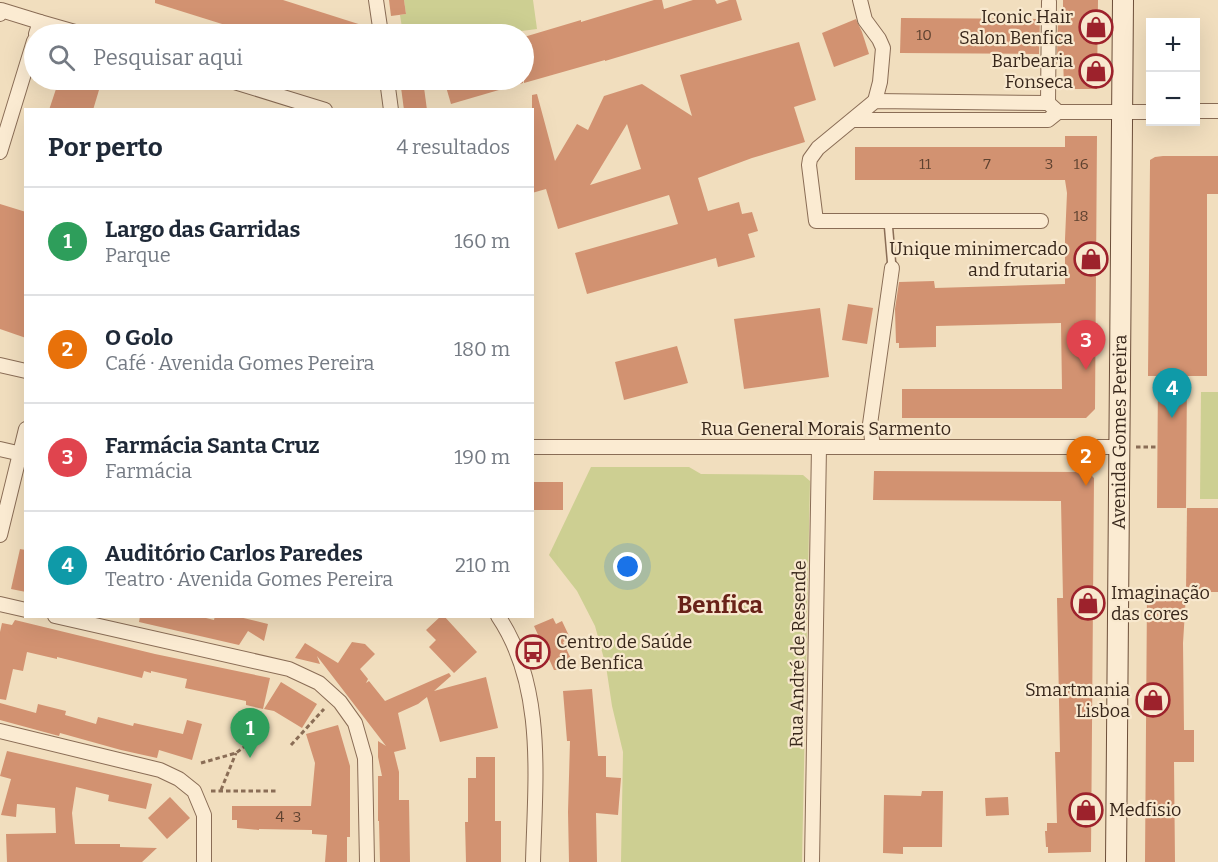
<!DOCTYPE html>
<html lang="pt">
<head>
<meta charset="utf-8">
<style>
  :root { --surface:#fff; --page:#f2f2f3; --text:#1f2937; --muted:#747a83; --line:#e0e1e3; --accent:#9d222c }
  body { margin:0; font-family:Bitter,serif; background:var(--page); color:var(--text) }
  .controls { position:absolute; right:18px; top:18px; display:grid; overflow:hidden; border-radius:0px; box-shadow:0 6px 24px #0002 }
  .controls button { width:54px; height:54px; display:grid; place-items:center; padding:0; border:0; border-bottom:2px solid var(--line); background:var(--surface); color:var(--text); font:30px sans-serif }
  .you { position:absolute; left:628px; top:567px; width:21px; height:21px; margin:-15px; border:4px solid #fff; border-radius:50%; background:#1a73e8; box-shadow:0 0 0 9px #1a73e833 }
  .badge { display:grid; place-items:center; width:39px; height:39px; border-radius:50%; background:var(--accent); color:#fff; font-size:20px; font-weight:700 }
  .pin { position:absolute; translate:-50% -50px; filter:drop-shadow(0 2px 3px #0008) }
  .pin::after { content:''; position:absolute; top:32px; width:21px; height:18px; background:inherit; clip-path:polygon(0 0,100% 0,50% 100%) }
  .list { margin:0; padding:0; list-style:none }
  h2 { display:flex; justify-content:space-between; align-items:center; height:78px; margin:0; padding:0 24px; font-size:26px }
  h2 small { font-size:20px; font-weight:400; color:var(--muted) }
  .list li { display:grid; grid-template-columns:39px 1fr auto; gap:18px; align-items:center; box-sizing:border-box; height:108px; padding:0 24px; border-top:2px solid var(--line) }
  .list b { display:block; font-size:22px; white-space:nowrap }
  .list p { margin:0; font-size:20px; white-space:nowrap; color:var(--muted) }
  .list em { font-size:20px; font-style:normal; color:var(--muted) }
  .icon { flex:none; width:33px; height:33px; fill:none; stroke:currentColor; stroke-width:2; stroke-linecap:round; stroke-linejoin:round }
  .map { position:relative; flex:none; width:1218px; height:862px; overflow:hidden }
  .search { position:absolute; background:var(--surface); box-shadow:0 6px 24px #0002; left:24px; top:24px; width:510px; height:66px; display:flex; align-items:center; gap:15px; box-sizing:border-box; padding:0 21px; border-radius:33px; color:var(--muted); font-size:22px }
  .panel { position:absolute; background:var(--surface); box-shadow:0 6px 24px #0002; left:24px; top:108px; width:510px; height:510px; border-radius:0px }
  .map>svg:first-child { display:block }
</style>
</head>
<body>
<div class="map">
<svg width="1218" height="862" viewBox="0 0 1218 862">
  <rect width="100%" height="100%" fill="#f1debe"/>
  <g fill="#cdcf92">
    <polygon points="404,0 533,0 537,29 498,34 403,34 400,15 406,14"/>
    <polygon points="1201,392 1218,392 1218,499 1200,499"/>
    <polygon points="591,467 689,467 701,474 803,475 810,481 802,862 621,862 623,752 612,706 606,666 595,626 577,591 549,555"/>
  </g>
  <g fill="#d29271" fill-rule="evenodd">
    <polygon points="155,0 283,0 371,28 372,34 254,34 155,3"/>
    <polygon points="389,0 404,0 406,14 391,16"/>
    <polygon points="654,0 662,0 664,9 693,0 715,0 717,4 729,0 736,0 742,20 605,61 605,60 524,83 524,37 581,20 581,22"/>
    <polygon points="1063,0 1098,0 1097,89 1064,89 1063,55 1057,54 1058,19 1063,19"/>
    <polygon points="901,18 1040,19 1039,54 900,53"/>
    <polygon points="856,19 862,32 869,54 834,67 822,33"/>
    <path d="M799,42L816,100L794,107L805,142L752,158L698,178L708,211L739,202L742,214L752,212L758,231L748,234L755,257L718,267L716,258L587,294L575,253L678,224L669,195L558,229L546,189L532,193V95L537,94L555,161L577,124L588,130L604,96L642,84L692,116L680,75ZM627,124L641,169L590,185Z"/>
    <polygon points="59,80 102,80 93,110 49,110"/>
    <polygon points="400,80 423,80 427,110 404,110"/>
    <polygon points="444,80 523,80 523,83 451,104"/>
    <polygon points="1065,136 1097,136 1095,409 1086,418 902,418 902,389 1062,389 1061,323 936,326 936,347 899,348 899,343 896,343 895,309 899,282 934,281 935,288 1065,284 1065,239 1067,193 1065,180 855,180 855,147 1065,147"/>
    <polygon points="1163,156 1218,156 1218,194 1207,194 1207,376 1187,376 1186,508 1157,508 1158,376 1148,376 1150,164 1150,160 1155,157"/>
    <polygon points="0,204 26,212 26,338 0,329"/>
    <polygon points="848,304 873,308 867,344 842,340"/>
    <polygon points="820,308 829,377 744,389 734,319"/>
    <polygon points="677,346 688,383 624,400 615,362"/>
    <polygon points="874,471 1084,472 1088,472 1094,478 1091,852 1048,853 1048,847 1046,847 1045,831 1047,831 1047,823 1057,823 1055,752 1060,752 1057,598 1063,598 1061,501 873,500"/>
    <rect x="532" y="482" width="31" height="28"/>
    <polygon points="1187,508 1218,508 1218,592 1186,592"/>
    <polygon points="20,549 26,550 26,592 11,589"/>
    <polygon points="1147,595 1186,595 1183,643 1184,730 1194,730 1194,762 1174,762 1175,862 1145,862"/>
    <polygon points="140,616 198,616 214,620 215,616 235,616 268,624 264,641 248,631 239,645 139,622"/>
    <polygon points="441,616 444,616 477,652 454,673 429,647 436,640 426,630"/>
    <polygon points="553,618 556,624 562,621 570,638 563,642 573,663 559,670 554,670 534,626"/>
    <polygon points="15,620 155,654 270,678 263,709 246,705 246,701 185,688 187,679 151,671 151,673 144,671 142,678 57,657 57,659 27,652 23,671 13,669 6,700 0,699 0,632 2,623 12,625"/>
    <polygon points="352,642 365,644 375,654 360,669 368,679 366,683 369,681 385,701 449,673 451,676 434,691 486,677 498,728 440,742 427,697 418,704 398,713 406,749 394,752 399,772 399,800 409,800 410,862 380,862 379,821 378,821 378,776 382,776 378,757 378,741 386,746 317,656 320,664 295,658 305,643 338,663"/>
    <polygon points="281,682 317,704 302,728 274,711 264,709"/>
    <polygon points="592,689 598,756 606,756 606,777 621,778 618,815 596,813 597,862 569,862 568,812 570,741 567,741 563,691"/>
    <polygon points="0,703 36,713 38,704 66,711 65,715 96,724 98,717 133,726 134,723 183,734 187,720 202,724 192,760 159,750 157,758 121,750 60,733 59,736 0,720"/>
    <polygon points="338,725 350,766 350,837 347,837 347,862 325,862 327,835 312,834 312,830 259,829 259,830 237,828 237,820 232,820 232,806 311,806 315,763 306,734"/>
    <polygon points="7,751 152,784 146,809 108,801 109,795 76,787 72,813 75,844 120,844 120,847 157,848 142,862 7,862 6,834 56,833 55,808 17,804 16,817 1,815 11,779 0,776"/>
    <polygon points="476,757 495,757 495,821 501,821 501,862 466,862 465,822 468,822 468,778 476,778"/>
    <polygon points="922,791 943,791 942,847 903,847 903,854 883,853 884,795 921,796"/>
    <polygon points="170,797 190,818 167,839 148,818"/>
    <polygon points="1008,797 1009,815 986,816 985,798"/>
  </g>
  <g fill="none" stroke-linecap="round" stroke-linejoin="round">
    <g stroke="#8a6d56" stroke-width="10">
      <polyline id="lane" points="888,221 892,268"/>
    </g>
    <g stroke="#8a6d56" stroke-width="16">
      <g id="street">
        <polyline points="376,0 381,34"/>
        <polyline points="860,0 865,20 879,39 883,48 880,82 875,101"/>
        <polyline points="0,14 1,10 40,22 36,34"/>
        <polyline points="40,22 82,34"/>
        <polyline points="228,80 325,110"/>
        <polyline points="387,80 391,110"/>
        <polyline points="1048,103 1049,2"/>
        <polyline points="1196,111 1218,111"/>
        <polyline points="853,120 1048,120 1058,112 1150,112"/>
        <polyline points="0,152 34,41"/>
        <polyline points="1041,221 816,221 809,165 810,159 818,148 875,101 1048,103 1058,112"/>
        <polyline points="0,365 26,371"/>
        <polyline points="532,447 1120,447"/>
        <polyline points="873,447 870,424 892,268"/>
        <polyline points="0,449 26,455"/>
        <polyline points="0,535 26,429"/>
        <polyline points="0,604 26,610"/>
        <polyline points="55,616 289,669 319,683 340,702 355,723 365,758 367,862"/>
        <path d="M498,616C546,687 535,781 533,862"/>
        <polyline points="0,731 160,770 179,779 194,791 204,815 204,862"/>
        <polyline points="812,862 819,447"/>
      </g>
    </g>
    <g stroke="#6c4e39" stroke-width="22">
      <g id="secondary">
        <path id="s1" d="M1116,862L1123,0"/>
      </g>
    </g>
    <g stroke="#8a6d56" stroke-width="3" stroke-dasharray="4.5 3" stroke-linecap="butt">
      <polyline points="1136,447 1157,447"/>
      <polyline points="291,745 324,709"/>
      <polyline points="201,763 236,753 260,735"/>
      <polyline points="221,790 236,753"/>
      <polyline points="211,791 276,791"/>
    </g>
    <use href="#lane" stroke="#fbebd2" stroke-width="7"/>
    <use href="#street" stroke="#fbebd2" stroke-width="14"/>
    <use href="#secondary" stroke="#fbebd2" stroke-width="20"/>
  </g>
  <defs>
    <g id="shop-ring" transform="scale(1.725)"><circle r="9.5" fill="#f8e8ce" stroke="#9d222c" stroke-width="1.5"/><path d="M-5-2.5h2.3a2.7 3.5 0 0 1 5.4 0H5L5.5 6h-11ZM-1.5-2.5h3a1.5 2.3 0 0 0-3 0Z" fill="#9d222c"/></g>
    <g id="bus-ring" transform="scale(1.725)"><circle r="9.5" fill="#f8e8ce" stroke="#9d222c" stroke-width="1.5"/><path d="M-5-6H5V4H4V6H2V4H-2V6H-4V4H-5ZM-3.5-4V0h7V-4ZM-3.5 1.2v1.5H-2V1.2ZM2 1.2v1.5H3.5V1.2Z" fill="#9d222c"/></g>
  </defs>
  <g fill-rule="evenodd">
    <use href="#shop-ring" x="1096" y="27"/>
    <use href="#shop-ring" x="1096" y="71"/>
    <use href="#shop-ring" x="1091" y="259"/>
    <use href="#shop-ring" x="1088" y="603"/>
    <use href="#bus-ring" x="533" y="652"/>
    <use href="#shop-ring" x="1153" y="700"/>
    <use href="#shop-ring" x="1086" y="810"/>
  </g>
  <g text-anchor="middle" stroke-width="4.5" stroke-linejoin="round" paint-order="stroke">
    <g font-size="15" fill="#5e4230">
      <text x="924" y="40">10</text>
      <text x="925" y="169">11</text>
      <text x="987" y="169">7</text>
      <text x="1049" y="169">3</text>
      <text x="1081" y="169">16</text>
      <text x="1081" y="221">18</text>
      <text x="280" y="822">4</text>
      <text x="297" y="822">3</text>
    </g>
    <g font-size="18" fill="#38271b" stroke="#f8e8ce" text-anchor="end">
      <text x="1073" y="23">Iconic Hair<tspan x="1073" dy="21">Salon Benfica</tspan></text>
      <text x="1073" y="67">Barbearia<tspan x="1073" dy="21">Fonseca</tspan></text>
      <text x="1068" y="255">Unique minimercado<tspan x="1068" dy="21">and frutaria</tspan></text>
      <text x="1111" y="599" text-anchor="start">Imaginação<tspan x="1111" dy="21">das cores</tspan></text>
      <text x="556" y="648" text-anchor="start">Centro de Saúde<tspan x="556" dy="21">de Benfica</tspan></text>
      <text x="1130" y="696">Smartmania<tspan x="1130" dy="21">Lisboa</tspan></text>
      <text x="1109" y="816" text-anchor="start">Medfisio</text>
    </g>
    <g font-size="18" fill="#38271b" stroke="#f8e8ce">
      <text x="826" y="435">Rua General Morais Sarmento</text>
      <text dy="6" stroke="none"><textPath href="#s1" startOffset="430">Avenida Gomes Pereira</textPath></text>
      <text transform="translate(798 654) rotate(-89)" y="6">Rua André de Resende</text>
    </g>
    <g font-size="24" font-weight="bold" fill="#682218" stroke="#f8e8ce">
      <text x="720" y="613">Benfica</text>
    </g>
  </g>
</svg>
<div class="controls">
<button>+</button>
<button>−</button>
</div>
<div class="you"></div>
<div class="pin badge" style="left:250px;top:758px;background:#2e9e5b">1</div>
<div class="pin badge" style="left:1086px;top:486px;background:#e8710a">2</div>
<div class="pin badge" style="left:1086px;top:370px;background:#e0444e">3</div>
<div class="pin badge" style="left:1172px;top:418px;background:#0f9aa8">4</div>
<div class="search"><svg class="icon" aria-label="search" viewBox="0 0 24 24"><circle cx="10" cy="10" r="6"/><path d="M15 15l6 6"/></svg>Pesquisar aqui</div>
<section class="panel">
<h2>Por perto<small>4 resultados</small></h2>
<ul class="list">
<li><span class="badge" style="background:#2e9e5b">1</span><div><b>Largo das Garridas</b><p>Parque</p></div><em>160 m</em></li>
<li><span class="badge" style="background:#e8710a">2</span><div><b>O Golo</b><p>Café · Avenida Gomes Pereira</p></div><em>180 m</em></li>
<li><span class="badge" style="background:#e0444e">3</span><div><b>Farmácia Santa Cruz</b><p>Farmácia</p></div><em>190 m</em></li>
<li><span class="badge" style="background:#0f9aa8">4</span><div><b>Auditório Carlos Paredes</b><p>Teatro · Avenida Gomes Pereira</p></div><em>210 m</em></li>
</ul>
</section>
</div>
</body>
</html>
